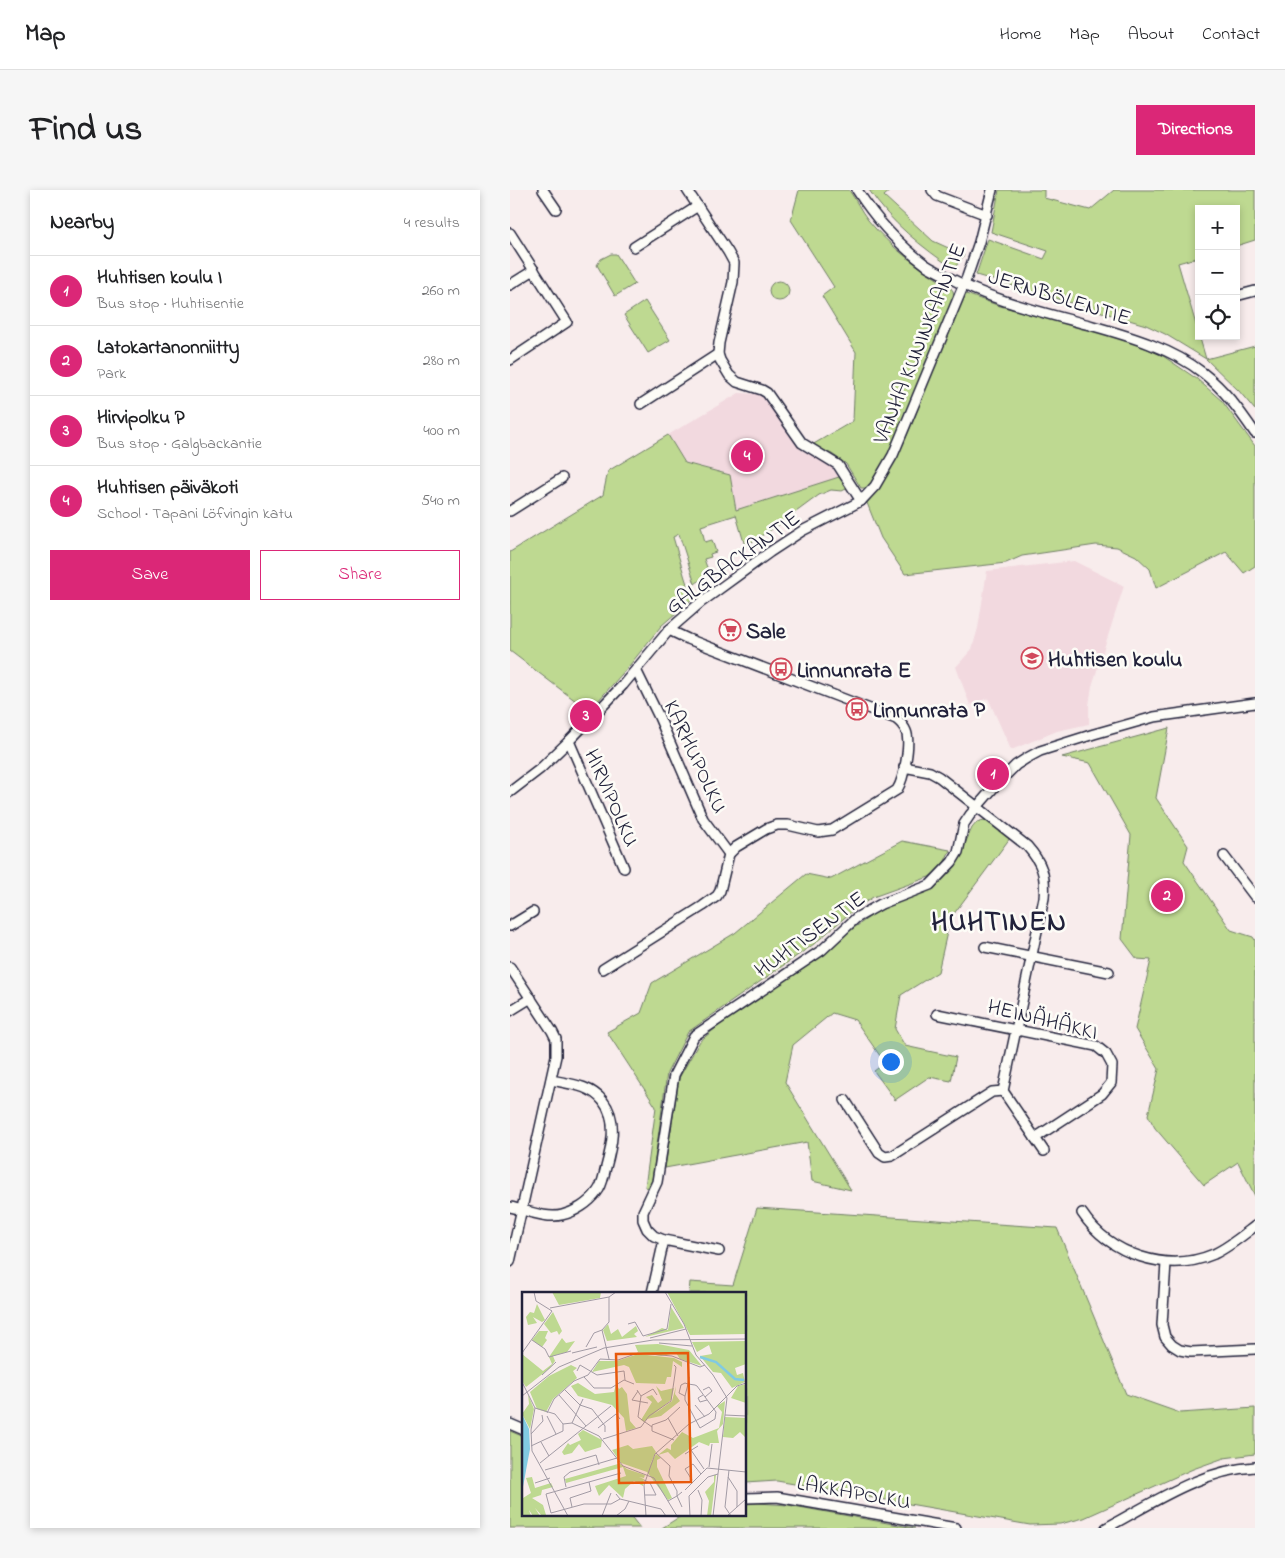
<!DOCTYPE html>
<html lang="en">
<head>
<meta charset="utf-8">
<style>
  :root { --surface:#fff; --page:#f6f6f6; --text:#202124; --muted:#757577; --line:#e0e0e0; --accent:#db2777 }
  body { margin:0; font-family:"Indie Flower",sans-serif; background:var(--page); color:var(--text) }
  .controls { position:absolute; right:15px; top:15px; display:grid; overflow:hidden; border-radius:0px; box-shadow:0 2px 8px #0003 }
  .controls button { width:45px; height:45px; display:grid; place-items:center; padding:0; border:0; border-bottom:1px solid var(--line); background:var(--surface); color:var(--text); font:25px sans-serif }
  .you { position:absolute; left:380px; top:871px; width:18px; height:18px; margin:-12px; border:4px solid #fff; border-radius:50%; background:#1a73e8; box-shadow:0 0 0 8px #1a73e833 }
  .badge { display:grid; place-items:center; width:32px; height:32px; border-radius:50%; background:var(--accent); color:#fff; font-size:16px; font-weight:700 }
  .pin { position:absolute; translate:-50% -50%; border:2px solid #fff; box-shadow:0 1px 5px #0006 }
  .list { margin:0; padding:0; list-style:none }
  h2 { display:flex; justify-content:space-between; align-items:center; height:65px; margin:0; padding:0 20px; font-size:21px }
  h2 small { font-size:16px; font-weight:400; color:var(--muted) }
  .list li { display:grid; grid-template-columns:32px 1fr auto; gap:15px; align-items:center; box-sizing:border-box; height:70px; padding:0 20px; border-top:1px solid var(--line) }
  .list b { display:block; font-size:19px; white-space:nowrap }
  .list p { margin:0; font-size:16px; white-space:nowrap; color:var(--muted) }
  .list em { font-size:16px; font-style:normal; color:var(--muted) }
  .actions { display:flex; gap:10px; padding:15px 20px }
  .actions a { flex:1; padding:11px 0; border:1px solid var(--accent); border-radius:0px; text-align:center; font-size:18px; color:var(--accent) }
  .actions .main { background:var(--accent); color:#fff }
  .icon { flex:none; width:28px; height:28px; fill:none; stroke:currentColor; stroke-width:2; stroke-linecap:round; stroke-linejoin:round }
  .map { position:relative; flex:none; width:745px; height:1338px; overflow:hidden; border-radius:0px }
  header { display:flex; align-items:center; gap:30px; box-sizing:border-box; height:70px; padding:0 25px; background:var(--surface); border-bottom:1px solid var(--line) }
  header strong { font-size:24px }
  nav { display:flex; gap:28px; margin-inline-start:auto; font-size:18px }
  .intro { display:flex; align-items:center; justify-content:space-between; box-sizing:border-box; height:120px; padding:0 30px }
  h1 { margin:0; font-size:35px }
  .button { padding:12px 22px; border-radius:0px; background:var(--accent); color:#fff; font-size:18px; font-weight:700 }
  main { display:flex; gap:30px; padding:0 30px }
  aside { flex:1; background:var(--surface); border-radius:0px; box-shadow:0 2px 8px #0003 }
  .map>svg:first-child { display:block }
</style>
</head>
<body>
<header>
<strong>Map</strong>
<nav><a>Home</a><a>Map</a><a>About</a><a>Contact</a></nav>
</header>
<div class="intro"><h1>Find us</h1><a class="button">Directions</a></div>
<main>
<aside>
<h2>Nearby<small>4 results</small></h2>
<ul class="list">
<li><span class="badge">1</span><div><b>Huhtisen koulu I</b><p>Bus stop · Huhtisentie</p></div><em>260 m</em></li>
<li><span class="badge">2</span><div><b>Latokartanonniitty</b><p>Park</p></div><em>280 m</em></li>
<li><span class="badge">3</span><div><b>Hirvipolku P</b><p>Bus stop · Galgbackantie</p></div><em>400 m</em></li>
<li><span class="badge">4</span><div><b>Huhtisen päiväkoti</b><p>School · Tapani Löfvingin katu</p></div><em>540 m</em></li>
</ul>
<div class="actions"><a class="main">Save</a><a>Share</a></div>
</aside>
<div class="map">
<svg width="745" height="1338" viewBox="0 0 745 1338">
  <rect width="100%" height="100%" fill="#f8ecec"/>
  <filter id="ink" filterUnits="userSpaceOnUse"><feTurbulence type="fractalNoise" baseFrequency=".02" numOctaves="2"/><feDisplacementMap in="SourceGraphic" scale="10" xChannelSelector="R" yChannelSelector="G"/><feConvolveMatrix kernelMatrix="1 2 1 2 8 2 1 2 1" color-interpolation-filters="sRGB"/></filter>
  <g filter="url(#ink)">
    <g fill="#f2d9df">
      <polygon points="229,203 249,204 254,208 285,252 293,261 320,275 329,287 226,320 220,285 175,273 158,245"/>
      <polygon points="564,371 614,396 582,496 579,515 579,534 547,541 501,560 478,508 460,515 446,477 462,459 468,438 477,381"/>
    </g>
    <g fill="#bed991" stroke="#707e66">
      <path d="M289,0H339C346,10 351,21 358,30C381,58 409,78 440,97L443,101L444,106L381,261L363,294L357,298H351L336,274L322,264L302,255L343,231L346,162L312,106L324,97L281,30Z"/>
      <path d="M359,0H381L374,6L423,51L454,65L444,79C412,57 381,33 359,0Z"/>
      <polygon points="489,0 534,0 534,8 580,20 604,0 745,0 745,50 726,56 726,19 689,19 689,67 668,73 696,169 745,156 745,220 729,201 696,169 655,144 636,135 466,85 478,49 534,69 538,61 481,42"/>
      <polygon points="101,64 106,64 108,67 125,94 105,106 87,75 91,69"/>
      <circle cx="269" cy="101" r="10"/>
      <path d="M456,104L490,116L565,135L622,152L653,166L687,189L712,211L745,256V376L734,383L716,362L646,398L640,379L626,366L607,357L586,355L512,366L496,373L395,384L371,348L357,313C385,279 401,238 416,197C427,168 437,139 448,111Z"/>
      <polygon points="135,111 160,150 138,163 114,125"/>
      <polygon points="158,245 175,273 220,285 226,320 329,287 336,296 336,299 332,301 321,300 309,305 267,336 235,356 226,325 191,336 195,352 202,350 206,362 200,364 201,367 194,369 199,383 185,394 169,344 163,347 175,388 182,409 151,436 119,476 79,521 0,461 0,362 93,305 98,281"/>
      <polygon points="659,538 646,608 678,656 674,671 721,740 743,747 745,750 745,1006 728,972 694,995 645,938 638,925 649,879 625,839 641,770 627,769 612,749 621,645 580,573 552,567"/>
      <polygon points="474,630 500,648 440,729 428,782 391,805 385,839 395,856 446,867 441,891 419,887 385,910 364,881 375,873 345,830 322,823 283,855 275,892 341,1000 302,991 297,952 155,978 169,888 190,851 212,833 309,768 341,740 368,721 421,699 447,672 462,638 467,632"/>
      <polygon points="392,651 440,660 435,671 428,680 419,687 363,707 340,723 304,754 178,842 157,883 141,998 135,997 146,917 97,842 131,823 142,793 225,743 296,684 321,689"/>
      <polygon points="247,1018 547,1038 616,1204 670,1223 745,1218 745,1264 714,1268 683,1279 574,1328 550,1334 520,1335 267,1291 235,1293 235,1103 179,1103 180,1092 223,1095"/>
      <polygon points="0,1241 14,1247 14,1324 119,1324 130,1338 0,1338"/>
      <polygon points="248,1313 278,1315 405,1338 152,1338 174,1324 235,1324 235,1314"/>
    </g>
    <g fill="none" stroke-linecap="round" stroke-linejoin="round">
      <g stroke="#22223b" stroke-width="12">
        <g id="minor">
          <polyline points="33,0 46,19"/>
          <polyline points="177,0 218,62 224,73 223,92 209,153 208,164 210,170 219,185 227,192 252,200 257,203 292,253 328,275 351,311"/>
          <path d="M347,0C365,28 389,55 416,75C422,79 429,82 436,86C482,111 532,122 583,136C619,146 663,159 693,183C715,200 730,221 745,243"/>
          <polyline points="422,0 427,6 477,25"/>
          <polyline points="0,43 57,132 0,170"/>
          <polyline points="124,57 188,16"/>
          <polyline points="0,95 24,80"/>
          <polyline points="726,106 745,101"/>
          <polyline points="131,214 208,164"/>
          <polyline points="0,321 52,288"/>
          <polyline points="126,480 149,527 193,629 219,664"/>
          <polyline points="59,551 114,678"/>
          <path d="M394,577L420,582L429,587L517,656C532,673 536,685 534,708L493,901L534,961"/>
          <polyline points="0,602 30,579 59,551 113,495 159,440 190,413 260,362 292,341 351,311 365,296 383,265 457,87 469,52 482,0"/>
          <polyline points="714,666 745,707"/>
          <polyline points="0,736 23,722"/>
          <polyline points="475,757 599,782"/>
          <polyline points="0,777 42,841 46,849 46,866 0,1072"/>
          <path d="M93,779L193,716L207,706L210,701L219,664L226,657L256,639L267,635H278L308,642L322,640L387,600C394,589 401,553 396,541C394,536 390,532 386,529L178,449L159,440"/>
          <polyline points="0,821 21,808"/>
          <polyline points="427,824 586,856 596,864 602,875 601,893 592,904 525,948"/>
          <polyline points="335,910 369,963 375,967 382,966 482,902 493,901"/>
          <path d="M0,1017C16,1020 36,1029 52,1025C65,1022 79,1013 87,1002C92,996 93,989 95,981C101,959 109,931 93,911C80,895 60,894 41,890"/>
          <path d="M572,1023C600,1065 657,1084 704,1064C719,1057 732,1046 745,1036"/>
          <polyline points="209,1061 154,1050 144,1046 137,1039 133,1030 133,1022 147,992 164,885 184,846 312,760 346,728 371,714 420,695 442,672 448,662 454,634 460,625 485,596 506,575 517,568 530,561 584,544 644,527 745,513"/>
          <polyline points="656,1073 652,1135 655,1147 662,1155 670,1160 681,1162 745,1159"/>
          <polyline points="142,1103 154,1050"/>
          <polyline points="0,1234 14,1240"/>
          <polyline points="235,1308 267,1307 446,1338"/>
          <path d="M596,1338C643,1313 690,1280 745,1277"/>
        </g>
      </g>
      <use href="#minor" stroke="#fdfcf7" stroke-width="9"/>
    </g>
  </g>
  <defs>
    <g id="supermarket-ring" transform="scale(1.125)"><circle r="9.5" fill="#fdfcf7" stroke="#d1495b" stroke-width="1.5"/><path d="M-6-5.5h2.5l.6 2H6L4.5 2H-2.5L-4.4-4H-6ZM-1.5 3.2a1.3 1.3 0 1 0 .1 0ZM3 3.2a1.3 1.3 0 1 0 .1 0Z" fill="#d1495b"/></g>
    <g id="school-ring" transform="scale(1.125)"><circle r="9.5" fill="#fdfcf7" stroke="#d1495b" stroke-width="1.5"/><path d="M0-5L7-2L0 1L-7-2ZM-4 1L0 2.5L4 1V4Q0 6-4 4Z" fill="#d1495b"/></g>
    <g id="bus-ring" transform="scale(1.125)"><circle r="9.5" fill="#fdfcf7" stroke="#d1495b" stroke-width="1.5"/><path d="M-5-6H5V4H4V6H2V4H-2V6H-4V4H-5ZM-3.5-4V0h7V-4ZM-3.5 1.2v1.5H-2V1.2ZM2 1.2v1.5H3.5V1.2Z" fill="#d1495b"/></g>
  </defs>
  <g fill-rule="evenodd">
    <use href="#supermarket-ring" x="220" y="440"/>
    <use href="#school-ring" x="522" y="468"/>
    <use href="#bus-ring" x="271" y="479"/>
    <use href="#bus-ring" x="347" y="519"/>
  </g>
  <g text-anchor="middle" stroke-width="5" stroke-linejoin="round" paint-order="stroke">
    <g font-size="22" fill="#22223b" stroke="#fdfcf7">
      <text transform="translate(550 106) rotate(17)" y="8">JERNBÖLENTIE</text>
      <text transform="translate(408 153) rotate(-68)" y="8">VANHA KUNINKAANTIE</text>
      <text transform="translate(222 371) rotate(-36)" y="8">GALGBACKANTIE</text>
      <text transform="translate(187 566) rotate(65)" y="8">KARHUPOLKU</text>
      <text transform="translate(103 607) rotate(66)" y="8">HIRVIPOLKU</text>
      <text transform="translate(299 743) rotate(-36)" y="8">HUHTISENTIE</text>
      <text transform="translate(533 828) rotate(14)" y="8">HEINÄHÄKKI</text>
      <text transform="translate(344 1301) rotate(10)" y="8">LAKKAPOLKU</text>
    </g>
    <g font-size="22" font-weight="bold" fill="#22223b" stroke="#fdfcf7" text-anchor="start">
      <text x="236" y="448">Sale</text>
      <text x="538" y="476">Huhtisen koulu</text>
      <text x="287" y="487">Linnunrata E</text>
      <text x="363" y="527">Linnunrata P</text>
    </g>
    <g font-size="28" font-weight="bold" letter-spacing="1" fill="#22223b" stroke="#fdfcf7">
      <text x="489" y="740">HUHTINEN</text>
    </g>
  </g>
  <g transform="translate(12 1102)">
    <rect width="224" height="224" fill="#f8ecec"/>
    <path d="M30,0H79L78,6L37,13ZM145,0H224V42L168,43ZM15,12L23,28L20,30L11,25L15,31L6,33L4,25L8,20L12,21ZM149,15L162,36L123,45L140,36L146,38ZM31,20L40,39L37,43L35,39L29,41L22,32ZM86,32L89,42L96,37L100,45L114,34L116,39L112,42L115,45L85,49L81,38ZM17,39H26L23,46L25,48L20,55L10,48ZM40,46L44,51L53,49L45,60L31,64L33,69L28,76L4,95L0,89V62L21,79L30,72L27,65ZM224,49V72L213,76L215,83L221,81L223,90L210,96L199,81L191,80L178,64L190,62L187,53L175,60L170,50ZM136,52L167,58L180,74L158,67L154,61L139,64L116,60L113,53ZM116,62L152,66L160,70V75L151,69L149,85H145L143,92L114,91L107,75L102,73L70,80L77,69H95ZM49,73L55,76L51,79L55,86L31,107L24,120L15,117L8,100L27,84ZM56,91L73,102L92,100L94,92L97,97L100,95L105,102L108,129L114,136L104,139L102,126L90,113L56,104L49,94ZM224,92V111L209,106L216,94ZM134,94L139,99L152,96L149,108L122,130L119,128L130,110L124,105L130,103L136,111L140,108ZM154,94L153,102L158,109L139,124L125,127L150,109ZM6,102L12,117L8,137L0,122L7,112ZM203,109L201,132L195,139L197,151H188L187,154L177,150L153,167L146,160L136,163L145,156L149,158V153L160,140L171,146L197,136L200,120L195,114ZM203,125L224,126V146L218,140L211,146L201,145ZM61,138L80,148L79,155L63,160L57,152L50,161L42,163L40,160L46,151L48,153L59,148L56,142ZM106,153L111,157L130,154L134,160L128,173L134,162L139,166L135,168V175L150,206L146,208L125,180L99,171L90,158ZM95,169L105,177L123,183L122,186L117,185L122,187L121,194L112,189L103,197L101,206L87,193L77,204L73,194L104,184L101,175L44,191L43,187L96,172ZM192,183H194L189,224H185L187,209L183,200L192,190ZM2,185L1,206L9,201L4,186L10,185L13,196L29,191L31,195L20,198L19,203L10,206L21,213L24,223L20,224L13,216L18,224H11L7,218L9,224H0Z" fill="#bed991"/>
    <path d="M0,122L7,137L8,157L0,200Z" fill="#81cae2"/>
    <path fill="none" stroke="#81cae2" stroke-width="2.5" d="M178,65L194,70L213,87L222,88"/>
    <path fill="none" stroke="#a29ba5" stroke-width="1" d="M143,0L162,32L174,63L191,83L205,106L191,224M28,16L87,5L94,0M106,32L113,30L121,44L145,37L149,12M80,38L87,67M128,46L164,37M10,48L23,57L27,65L49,59M137,51L170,54M64,55L72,41L80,38L87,30V5M0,61L30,19L14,9L12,0M50,61L75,55M152,73L154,75L152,89M55,79L58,73L75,83L102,79L103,88M20,83L34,70M62,85L72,96H89L102,88L112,92M0,90L13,116L9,138L10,159L46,224M43,98L58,113L70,117L83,134V140M115,98L119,104L116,125L130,135M181,98L187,95L190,99L183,105M116,99L110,108L126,111M37,103L64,134M181,103L176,106L178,110L185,108M0,104L37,75L82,56L131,48L224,47M119,104L131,97L135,103M163,104L157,101L159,93L163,91L166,92L173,93L175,94L194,120L193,127L178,136L163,108V104L166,92L167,85M173,113L183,125M13,116L33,122L41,132L50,131L77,144L101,174L132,186L155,224M25,121L32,107L52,89L66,83L78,67L96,68L116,61L150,64L178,75L183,73M203,123L224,124M25,124L34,142M146,126L156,144M50,131L61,107M76,136L94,122L98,127M9,142L21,129L20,123M81,147L119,135L127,124L149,109L152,89M152,148L130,139V133L144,128L158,115M19,150L27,164M9,154L41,139V132M169,158L182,177M134,161L148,174L147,184L155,199V204L146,209M163,162L176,154M18,171L89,114M187,175L190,152M23,178L74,163L77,173M207,178L203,215L209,224M206,185L215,199V215M122,188L128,191L134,203H123M170,188L163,177L171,172L179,182M13,191L28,186M44,195L42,185L48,180L95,166M163,198L185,176L224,180M176,198L180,208L179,224M160,200L155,204L160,215M94,202L98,207L139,217L144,224M98,207L89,212H62L29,221L24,202L99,181M50,215L48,206L69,199L67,190M80,224L89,201M94,224L103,217L107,209M124,224L122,193L133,162L167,132L187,122L215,94L224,91M168,224L167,204L186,185L196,182M205,224L224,207"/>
    <path fill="#e8590c" fill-opacity="0.15" stroke="#e8590c" stroke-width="2.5" d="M166,61L169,190L97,191L94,62Z"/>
    <rect width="224" height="224" fill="none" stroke="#22223b" stroke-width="2.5"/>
  </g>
</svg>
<div class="controls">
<button>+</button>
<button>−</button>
<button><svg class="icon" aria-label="locate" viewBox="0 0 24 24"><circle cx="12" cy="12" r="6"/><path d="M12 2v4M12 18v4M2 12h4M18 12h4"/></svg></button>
</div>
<div class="you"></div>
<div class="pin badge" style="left:483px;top:584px">1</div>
<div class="pin badge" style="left:657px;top:706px">2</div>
<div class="pin badge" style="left:76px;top:526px">3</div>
<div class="pin badge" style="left:237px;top:266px">4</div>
</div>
</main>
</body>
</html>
